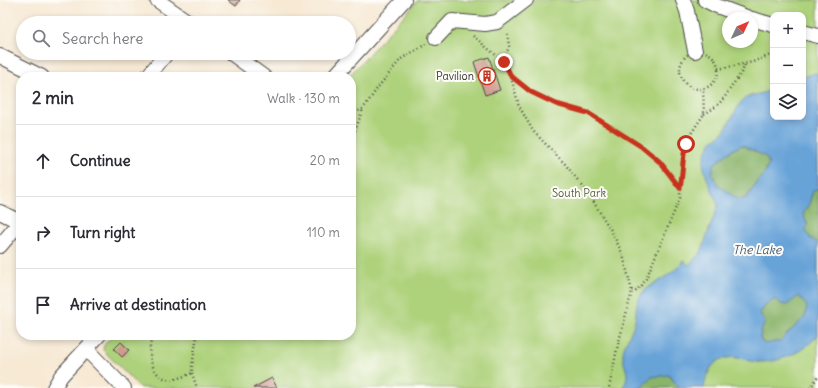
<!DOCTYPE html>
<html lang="en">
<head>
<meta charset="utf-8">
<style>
  :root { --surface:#fff; --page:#f7f7f7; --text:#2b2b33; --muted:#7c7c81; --line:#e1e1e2 }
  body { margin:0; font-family:Delius,sans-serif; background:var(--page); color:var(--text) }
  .controls { position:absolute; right:12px; top:12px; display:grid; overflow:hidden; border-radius:8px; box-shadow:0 2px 6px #0003 }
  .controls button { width:36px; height:36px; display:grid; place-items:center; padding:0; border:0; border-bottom:1px solid var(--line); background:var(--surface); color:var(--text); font:20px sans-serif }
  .compass { position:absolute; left:722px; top:12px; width:36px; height:36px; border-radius:50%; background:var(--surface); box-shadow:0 2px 6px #0003; rotate:46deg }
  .stop { position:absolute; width:12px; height:12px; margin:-9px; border:3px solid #c8321e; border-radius:50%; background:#fff }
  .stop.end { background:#c8321e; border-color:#fff; box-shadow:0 1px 4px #0008 }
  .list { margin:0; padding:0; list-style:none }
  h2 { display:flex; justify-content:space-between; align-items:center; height:52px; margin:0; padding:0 16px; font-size:17px }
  h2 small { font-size:13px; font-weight:400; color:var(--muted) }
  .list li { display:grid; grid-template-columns:26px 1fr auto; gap:12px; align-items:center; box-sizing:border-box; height:72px; padding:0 16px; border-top:1px solid var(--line) }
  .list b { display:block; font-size:15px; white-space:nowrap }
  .list em { font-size:13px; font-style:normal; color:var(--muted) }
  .icon { flex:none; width:22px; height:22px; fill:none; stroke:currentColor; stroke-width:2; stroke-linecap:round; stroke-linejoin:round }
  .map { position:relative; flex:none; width:818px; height:388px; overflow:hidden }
  .search { position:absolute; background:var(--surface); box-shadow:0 2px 6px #0003; left:16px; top:16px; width:340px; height:44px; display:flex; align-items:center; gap:10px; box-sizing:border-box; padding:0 14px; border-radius:22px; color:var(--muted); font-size:15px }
  .panel { position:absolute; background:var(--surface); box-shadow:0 2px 6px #0003; left:16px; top:72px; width:340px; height:268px; border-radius:16px }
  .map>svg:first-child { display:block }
</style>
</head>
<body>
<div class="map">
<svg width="818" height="388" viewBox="0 0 818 388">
  <rect width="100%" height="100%" fill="#fdfcf7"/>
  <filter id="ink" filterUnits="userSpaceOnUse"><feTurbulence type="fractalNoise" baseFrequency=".025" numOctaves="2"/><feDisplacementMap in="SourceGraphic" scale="8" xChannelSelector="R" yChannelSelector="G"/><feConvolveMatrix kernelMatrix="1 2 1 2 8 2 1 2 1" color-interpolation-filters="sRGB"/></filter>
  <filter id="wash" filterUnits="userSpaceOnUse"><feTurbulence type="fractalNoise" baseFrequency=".012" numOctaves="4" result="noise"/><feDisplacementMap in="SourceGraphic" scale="16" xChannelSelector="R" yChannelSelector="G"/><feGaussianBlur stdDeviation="0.9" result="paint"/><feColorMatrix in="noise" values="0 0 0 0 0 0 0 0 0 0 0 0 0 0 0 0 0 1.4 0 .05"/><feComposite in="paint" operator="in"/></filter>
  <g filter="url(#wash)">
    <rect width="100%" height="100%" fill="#f7e9d4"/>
    <path fill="#aed27b" stroke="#6c7e53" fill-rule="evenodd" d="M418,0H818V388H140L103,350L104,345L113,335H351V77H348ZM773,15H803V117H773ZM728,18H752V42H728Z"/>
    <g fill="#8ab46b" stroke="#5a704b">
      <polygon points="742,145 766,157 769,164 764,174 746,198 738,199 718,185 712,174 714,164 732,150"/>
      <polygon points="818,188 818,243 810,238 806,231 807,223 803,214 809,204 813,191"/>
      <polygon points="799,296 807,306 805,317 780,341 765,344 760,339 761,331 765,323 760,313 766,305 775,299 781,304"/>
      <polygon points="669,375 679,388 641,388 651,377"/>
    </g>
    <path fill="#68a3d8" stroke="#4a6782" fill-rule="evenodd" d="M815,73L818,74V188L813,191L809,204L803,214L807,223L806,231L810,238L818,243V335C803,353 779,363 756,362C750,362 744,358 738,358C715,355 708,368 704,388H679L669,375L651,377L641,388H623C632,371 622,368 623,353C624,343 631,334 634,324C637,317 635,308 638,300C643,287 658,283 668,275C674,271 679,266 684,261L689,265L701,252L718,205L706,176L703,164L706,151L712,141L723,133L741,102L747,97L773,90V117H803V77ZM742,145L766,157L769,164L764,174L746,198L738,199L718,185L712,174L714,164L732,150ZM799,296L807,306L805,317L780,341L764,344L760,339L761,331L765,323L760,313L766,305L775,299L781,304L787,305Z"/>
    <g id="blocks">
      <g fill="#cf998e">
        <polygon points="228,0 240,0 236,6"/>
        <polygon points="489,57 500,90 485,95 474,62"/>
        <polygon points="121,342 129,350 122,357 114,349"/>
        <polygon points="272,378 277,388 253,388"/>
      </g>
    </g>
  </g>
  <g filter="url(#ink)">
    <use href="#blocks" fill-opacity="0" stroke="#4a4844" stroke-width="1"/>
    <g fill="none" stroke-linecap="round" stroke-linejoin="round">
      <g stroke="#4a4844" stroke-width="16">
        <g id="minor">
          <polyline points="157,0 190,23"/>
          <polyline points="683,0 687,11 695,51"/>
          <polyline points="705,0 717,6 749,18"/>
          <polyline points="752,19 773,25"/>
          <polyline points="803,32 818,36"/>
          <polyline points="436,38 452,21 485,24 497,22 526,0"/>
          <polyline points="231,53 264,77"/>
          <polyline points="0,56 42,77"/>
          <polyline points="147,77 167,53"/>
          <polyline points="334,77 404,0"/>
          <polyline points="0,212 20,222"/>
          <polyline points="0,246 21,221"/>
          <polyline points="86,349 124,388"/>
          <polyline points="54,388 61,376 99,335"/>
        </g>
      </g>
      <g stroke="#4a4844" stroke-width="2.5" stroke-dasharray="1 3" stroke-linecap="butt">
        <polyline points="473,36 504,62 511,76 531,92 557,104 588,113 627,137 652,154 660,162 680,188 680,198 645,281 636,291 632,291"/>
        <circle cx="699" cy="70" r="19"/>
        <polyline points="504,62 509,46 507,31"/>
        <polyline points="718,69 753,62 773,54"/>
        <polyline points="511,77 519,106 533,131 565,164 588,193 612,232 623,255 632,291 617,349 609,388"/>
        <polyline points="351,114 363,109 379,86 401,59 426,44"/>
        <path d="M704,114C721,105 724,98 734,83C739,76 743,71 745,64"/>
        <polyline points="351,142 363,109"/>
        <polyline points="680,187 683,156 686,144 692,132 704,114 703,89"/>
        <path d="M153,335C147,348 149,372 164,378C172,382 184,376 192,373V366L197,335"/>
        <polyline points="192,373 197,388"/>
        <polyline points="810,388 818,377"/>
      </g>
      <use href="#minor" stroke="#fff" stroke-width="14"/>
    </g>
  </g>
  <g fill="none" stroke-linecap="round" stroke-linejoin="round" filter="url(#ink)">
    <path stroke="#c8321e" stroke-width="5" d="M504,62L511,76L531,92L556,104L588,113L642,147L660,162L680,188C683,173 682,159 686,144"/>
  </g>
  <defs>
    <g id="building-ring" transform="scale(0.9)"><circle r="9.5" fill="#fdfcf7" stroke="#c8321e" stroke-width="1.5"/><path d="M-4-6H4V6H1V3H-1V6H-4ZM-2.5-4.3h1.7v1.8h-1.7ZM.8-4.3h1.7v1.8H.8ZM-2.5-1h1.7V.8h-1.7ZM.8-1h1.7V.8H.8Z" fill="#c8321e"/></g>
  </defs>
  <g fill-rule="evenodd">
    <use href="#building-ring" x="487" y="76"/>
  </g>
  <g text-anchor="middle" stroke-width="4" stroke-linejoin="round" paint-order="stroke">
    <g font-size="11" fill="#2b2b2b" stroke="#fdfcf7" text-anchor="end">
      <text x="474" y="80">Pavilion</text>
    </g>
    <g font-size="11" fill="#525d43" stroke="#fdfcf7">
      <text x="579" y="197">South Park</text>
    </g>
    <g font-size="12" font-style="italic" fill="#435b70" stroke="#fdfcf7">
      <text x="757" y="254">The Lake</text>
    </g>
  </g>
</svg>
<div class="controls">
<button>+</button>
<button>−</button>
<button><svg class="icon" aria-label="layers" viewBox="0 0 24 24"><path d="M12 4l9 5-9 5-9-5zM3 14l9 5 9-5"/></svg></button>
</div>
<svg class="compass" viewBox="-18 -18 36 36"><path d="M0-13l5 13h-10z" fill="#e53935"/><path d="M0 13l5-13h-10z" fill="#7c7c81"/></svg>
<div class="stop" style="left:686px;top:144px"></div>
<div class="stop end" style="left:504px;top:62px"></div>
<div class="search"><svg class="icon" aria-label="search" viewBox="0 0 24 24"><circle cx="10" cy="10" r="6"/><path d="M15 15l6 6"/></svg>Search here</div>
<section class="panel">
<h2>2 min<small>Walk · 130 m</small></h2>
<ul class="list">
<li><svg class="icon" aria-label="ahead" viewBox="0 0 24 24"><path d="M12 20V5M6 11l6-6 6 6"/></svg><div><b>Continue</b></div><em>20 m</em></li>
<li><svg class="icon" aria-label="right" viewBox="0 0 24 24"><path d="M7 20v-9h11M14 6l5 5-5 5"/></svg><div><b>Turn right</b></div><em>110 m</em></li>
<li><svg class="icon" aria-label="arrive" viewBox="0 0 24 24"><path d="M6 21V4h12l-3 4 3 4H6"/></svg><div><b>Arrive at destination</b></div></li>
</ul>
</section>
</div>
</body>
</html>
